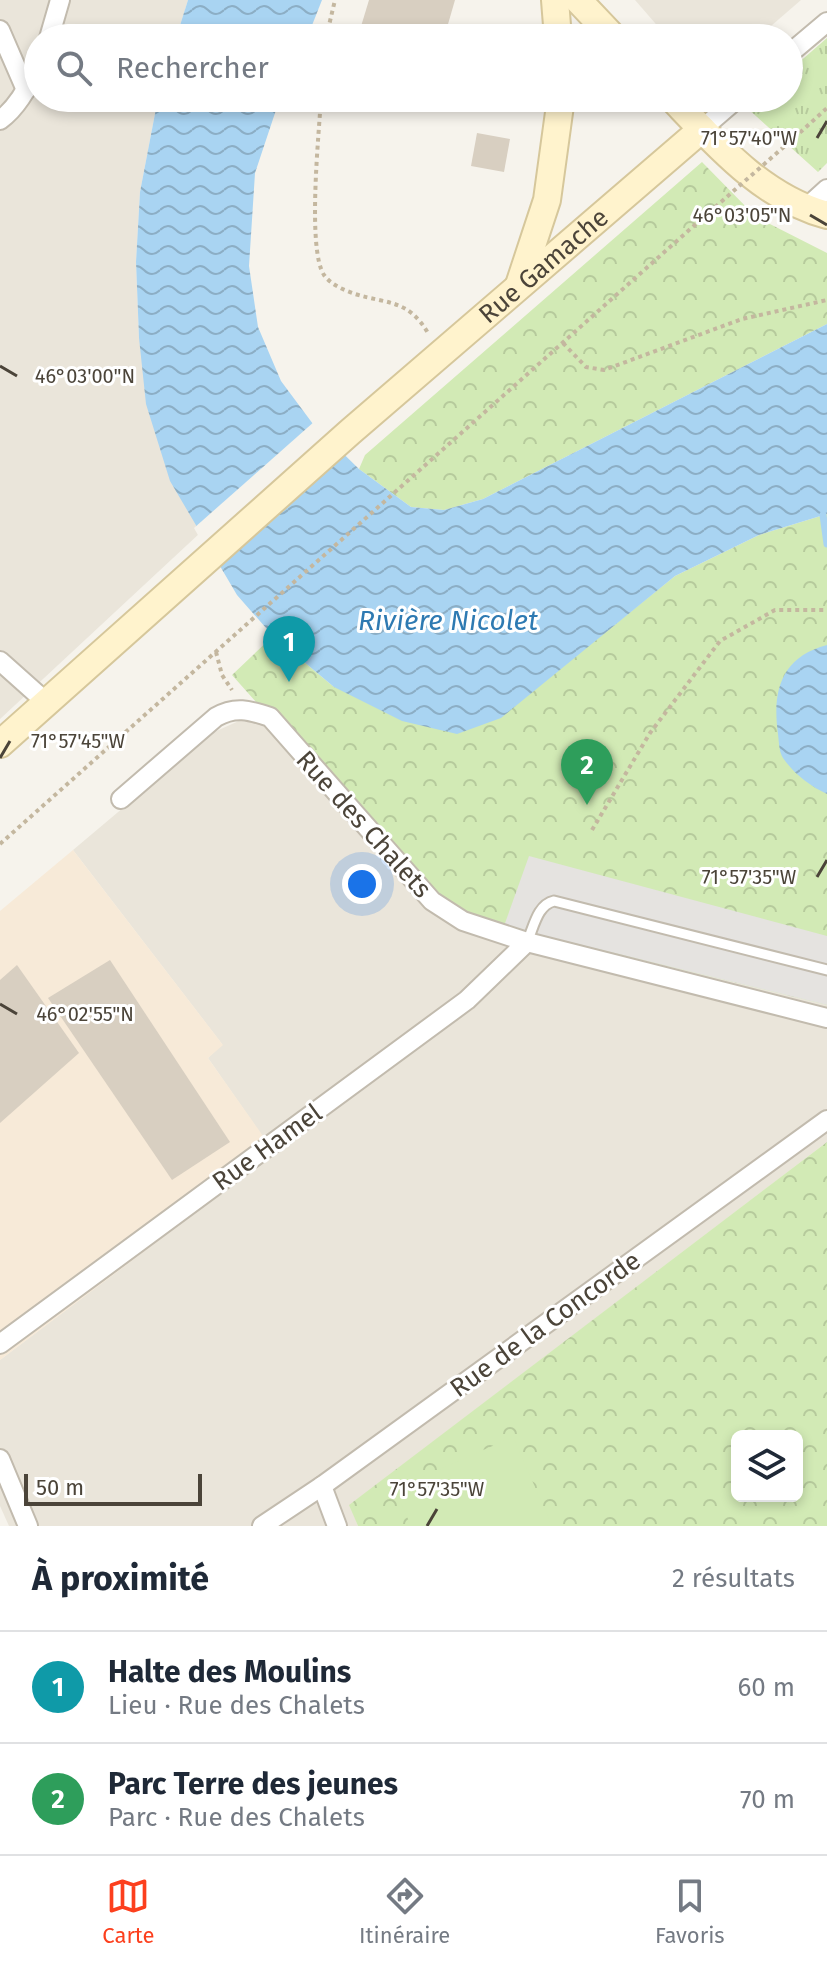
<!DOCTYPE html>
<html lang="fr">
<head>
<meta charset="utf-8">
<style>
  :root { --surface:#fff; --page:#f2f2f3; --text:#1f2937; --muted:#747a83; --line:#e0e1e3; --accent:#fc3f1d }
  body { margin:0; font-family:"Fira Sans",sans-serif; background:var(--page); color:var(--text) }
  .controls { position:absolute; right:24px; bottom:24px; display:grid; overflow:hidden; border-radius:12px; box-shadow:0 4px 12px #0003 }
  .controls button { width:72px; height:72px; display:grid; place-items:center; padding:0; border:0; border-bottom:2px solid var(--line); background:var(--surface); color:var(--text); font:40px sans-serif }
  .scale { position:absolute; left:24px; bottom:20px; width:178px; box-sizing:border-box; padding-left:8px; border:4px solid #4b4439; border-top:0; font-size:22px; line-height:28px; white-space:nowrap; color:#4b4439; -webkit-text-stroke:6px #fff; paint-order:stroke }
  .you { position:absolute; left:362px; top:884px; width:28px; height:28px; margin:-20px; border:6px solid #fff; border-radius:50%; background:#1a73e8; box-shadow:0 0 0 12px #1a73e833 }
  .badge { display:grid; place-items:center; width:52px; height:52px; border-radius:50%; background:var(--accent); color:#fff; font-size:26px; font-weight:700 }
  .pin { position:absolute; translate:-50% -66px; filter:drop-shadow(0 2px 4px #0008) }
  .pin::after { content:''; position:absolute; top:42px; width:28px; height:24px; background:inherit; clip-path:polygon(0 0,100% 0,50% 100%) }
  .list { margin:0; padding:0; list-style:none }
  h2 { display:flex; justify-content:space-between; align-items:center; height:104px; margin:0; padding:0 32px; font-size:34px }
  h2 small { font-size:26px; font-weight:400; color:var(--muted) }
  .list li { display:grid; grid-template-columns:52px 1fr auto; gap:24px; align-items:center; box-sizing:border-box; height:112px; padding:0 32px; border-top:2px solid var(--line) }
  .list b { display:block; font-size:30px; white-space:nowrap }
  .list p { margin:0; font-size:26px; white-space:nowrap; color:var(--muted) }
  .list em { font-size:26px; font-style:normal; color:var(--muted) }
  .icon { flex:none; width:44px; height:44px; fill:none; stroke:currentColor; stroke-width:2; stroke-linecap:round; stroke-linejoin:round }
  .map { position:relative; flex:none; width:827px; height:1526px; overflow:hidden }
  .search { position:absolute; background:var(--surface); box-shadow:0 4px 12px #0003; left:24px; right:24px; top:24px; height:88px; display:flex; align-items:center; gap:20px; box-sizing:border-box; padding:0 28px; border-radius:44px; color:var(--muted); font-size:30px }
  .sheet { height:328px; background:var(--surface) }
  nav { display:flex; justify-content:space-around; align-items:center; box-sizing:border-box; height:112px; border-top:2px solid var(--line); background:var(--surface); font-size:22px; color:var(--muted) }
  nav a { display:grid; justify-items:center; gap:4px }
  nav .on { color:var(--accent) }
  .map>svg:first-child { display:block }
</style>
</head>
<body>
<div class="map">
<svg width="827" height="1526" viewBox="0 0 827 1526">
  <defs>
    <pattern id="grass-tufts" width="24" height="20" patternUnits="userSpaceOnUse" patternTransform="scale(2)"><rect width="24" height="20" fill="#d2eab5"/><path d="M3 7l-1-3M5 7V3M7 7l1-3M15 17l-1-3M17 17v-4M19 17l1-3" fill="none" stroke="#b6ca9c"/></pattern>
    <pattern id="forest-crowns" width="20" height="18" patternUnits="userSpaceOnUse" patternTransform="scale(2)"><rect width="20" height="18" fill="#d2eab5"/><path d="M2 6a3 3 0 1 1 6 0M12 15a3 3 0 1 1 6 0" fill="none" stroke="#b6ca9c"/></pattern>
    <pattern id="water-waves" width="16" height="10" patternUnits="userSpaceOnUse" patternTransform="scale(2)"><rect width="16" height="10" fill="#a9d4f2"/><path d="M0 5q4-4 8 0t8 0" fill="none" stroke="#8caec5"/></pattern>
  </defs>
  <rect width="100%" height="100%" fill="#f6f3ec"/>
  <g fill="#eae5da">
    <polygon points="0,0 188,0 176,38 38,38 38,98 158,98 140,192 136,262 139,338 201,532 0,719"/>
    <polygon points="635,0 801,0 757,38 668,38"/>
    <polygon points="263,710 504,926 827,1005 827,1142 350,1505 358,1526 9,1526 0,1506 0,1360 274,1153 208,1058 222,1044 73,850 212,733"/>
  </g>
  <polygon fill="#f7ead8" points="73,850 223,1045 208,1058 275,1153 0,1360 0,911"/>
  <polygon fill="url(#grass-tufts)" points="827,38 827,163 818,172 747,108 758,98 789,98 789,71"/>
  <g fill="url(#forest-crowns)" fill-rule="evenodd">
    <polygon points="702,162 756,217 827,253 827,324 483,499 444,510 411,507 359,469 365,455"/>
    <polygon points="827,514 827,1005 504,926 456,928 232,675 273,636 334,687 598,638 675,576 759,535"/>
    <path d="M827,1142V1526H358L349,1505ZM737,1436H797V1496H737Z"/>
  </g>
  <polygon fill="#d2eab5" points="513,1437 552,1526 411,1526 395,1489"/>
  <polygon fill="#e5e3e0" points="529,856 827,936 827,1005 504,926"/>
  <g fill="url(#water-waves)">
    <polygon points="188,0 322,0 307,38 176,38"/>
    <polygon points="158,98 280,98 255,173 249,266 258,327 281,381 313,424 359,469 411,507 444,510 483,499 827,324 827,514 759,535 675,576 501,718 457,734 402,721 334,687 273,636 237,595 170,481 146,404 139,338 136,262 140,192"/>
    <path d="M827,645V794C810,786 794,774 783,758C779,752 779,742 778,734C772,691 781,657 827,645Z"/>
  </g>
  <polygon fill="#f6f3ec" points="315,421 347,452 216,567 194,528"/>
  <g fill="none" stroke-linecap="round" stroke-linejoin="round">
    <polyline stroke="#a9d4f2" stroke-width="7" points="823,515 827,544"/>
  </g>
  <g fill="#d8cfc1">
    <polygon points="369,0 455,0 444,38 375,38 359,33"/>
    <polygon points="477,133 510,139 504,172 471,166"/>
    <polygon points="110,960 230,1142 172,1180 48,998"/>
    <polygon points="17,965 79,1053 0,1123 0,980"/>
  </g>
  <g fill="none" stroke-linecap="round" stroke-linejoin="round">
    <g stroke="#c2bbae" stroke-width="13">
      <path id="lane" d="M527,942C534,927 537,905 554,901L827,970"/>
    </g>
    <g stroke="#c2bbae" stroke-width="22">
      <g id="street">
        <polyline points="0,30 26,90"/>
        <polyline points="49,38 60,0"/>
        <polyline points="789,54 827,22"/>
        <path d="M0,120C18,107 28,86 38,67"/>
        <polyline points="702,129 738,98"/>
        <polyline points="805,209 827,189"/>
        <polyline points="0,661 46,702"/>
        <path d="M121,799L216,717C235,706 249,710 270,717L432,901L463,921L527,942L827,1018"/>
        <polyline points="0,1344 467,1000 527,942"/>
        <polyline points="0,1459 28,1526"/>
        <polyline points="322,1486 337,1526"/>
        <polyline points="262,1526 322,1486 827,1120"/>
      </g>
    </g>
    <g stroke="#d6c79b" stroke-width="30">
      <g id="secondary">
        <polyline points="555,0 558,38"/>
        <polyline points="578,0 614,38"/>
        <path d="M672,98C716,144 763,198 827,215"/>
        <polyline points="519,285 547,200 561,98"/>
        <path id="s1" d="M0,744L350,432L702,129"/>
      </g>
    </g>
    <g stroke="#c4b79f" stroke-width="4" stroke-dasharray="4 4" stroke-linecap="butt">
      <polyline points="326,38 335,0"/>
      <path d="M321,98C319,134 307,249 324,275C331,285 344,290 355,294C387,304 408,299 428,333"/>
      <polyline points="794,138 827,108"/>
      <polyline points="563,343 586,367 604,370 742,319 827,300"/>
      <polyline points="216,652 222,675 232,690"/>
      <polyline points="592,830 650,733 720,641 775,610 827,610"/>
      <polyline points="0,844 697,223"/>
    </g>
    <use href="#lane" stroke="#fff" stroke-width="9"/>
    <use href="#street" stroke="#fff" stroke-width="18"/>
    <use href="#secondary" stroke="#fff3cd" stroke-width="26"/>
    <polyline stroke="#c4b79f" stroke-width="4" stroke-dasharray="4 4" stroke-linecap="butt" points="697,223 794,138"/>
  </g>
  <path fill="none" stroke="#4b4439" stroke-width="3" d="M817,138L827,121M810,215L827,225M0,366L17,376M0,758L10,741M817,877L827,860M0,1004L17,1014M427,1526L437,1509"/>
  <g text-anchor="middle" stroke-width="6" stroke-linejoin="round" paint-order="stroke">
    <g font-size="26" fill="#4b4439" stroke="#fff">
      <text dy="9" stroke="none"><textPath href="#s1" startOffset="724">Rue Gamache</textPath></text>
      <text transform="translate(364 824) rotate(48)" y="9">Rue des Chalets</text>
      <text transform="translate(267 1147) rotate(-36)" y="9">Rue Hamel</text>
      <text transform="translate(545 1324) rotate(-36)" y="9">Rue de la Concorde</text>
    </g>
    <g font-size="28" font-style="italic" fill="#2e7ab2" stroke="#fff">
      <text x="448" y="630">Rivière Nicolet</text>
    </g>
  </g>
  <g font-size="20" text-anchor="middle" fill="#4b4439" stroke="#fff" stroke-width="6" stroke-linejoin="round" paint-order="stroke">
    <text x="749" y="145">71°57'40"W</text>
    <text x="742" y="222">46°03'05"N</text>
    <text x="85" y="383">46°03'00"N</text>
    <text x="78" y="748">71°57'45"W</text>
    <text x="749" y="884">71°57'35"W</text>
    <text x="85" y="1021">46°02'55"N</text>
    <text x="437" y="1496">71°57'35"W</text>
  </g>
</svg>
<div class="controls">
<button><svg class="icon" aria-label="layers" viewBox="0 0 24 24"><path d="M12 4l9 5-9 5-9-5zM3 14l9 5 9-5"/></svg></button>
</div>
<div class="scale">50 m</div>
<div class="you"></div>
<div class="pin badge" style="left:289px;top:682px;background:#0f9aa8">1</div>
<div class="pin badge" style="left:587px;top:805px;background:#2e9e5b">2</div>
<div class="search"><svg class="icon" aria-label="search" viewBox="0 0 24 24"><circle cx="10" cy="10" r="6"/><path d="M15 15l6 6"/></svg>Rechercher</div>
</div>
<section class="sheet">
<h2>À proximité<small>2 résultats</small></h2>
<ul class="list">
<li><span class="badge" style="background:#0f9aa8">1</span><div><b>Halte des Moulins</b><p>Lieu · Rue des Chalets</p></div><em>60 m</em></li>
<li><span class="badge" style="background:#2e9e5b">2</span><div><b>Parc Terre des jeunes</b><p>Parc · Rue des Chalets</p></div><em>70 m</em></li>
</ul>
</section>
<nav>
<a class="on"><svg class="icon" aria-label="map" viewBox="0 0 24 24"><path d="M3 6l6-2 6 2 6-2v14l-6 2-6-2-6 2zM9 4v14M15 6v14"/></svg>Carte</a>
<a><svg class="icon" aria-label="directions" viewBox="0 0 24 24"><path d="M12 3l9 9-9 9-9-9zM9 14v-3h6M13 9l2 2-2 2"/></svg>Itinéraire</a>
<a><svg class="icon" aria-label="saved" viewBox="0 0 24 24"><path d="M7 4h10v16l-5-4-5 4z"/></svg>Favoris</a>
</nav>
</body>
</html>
